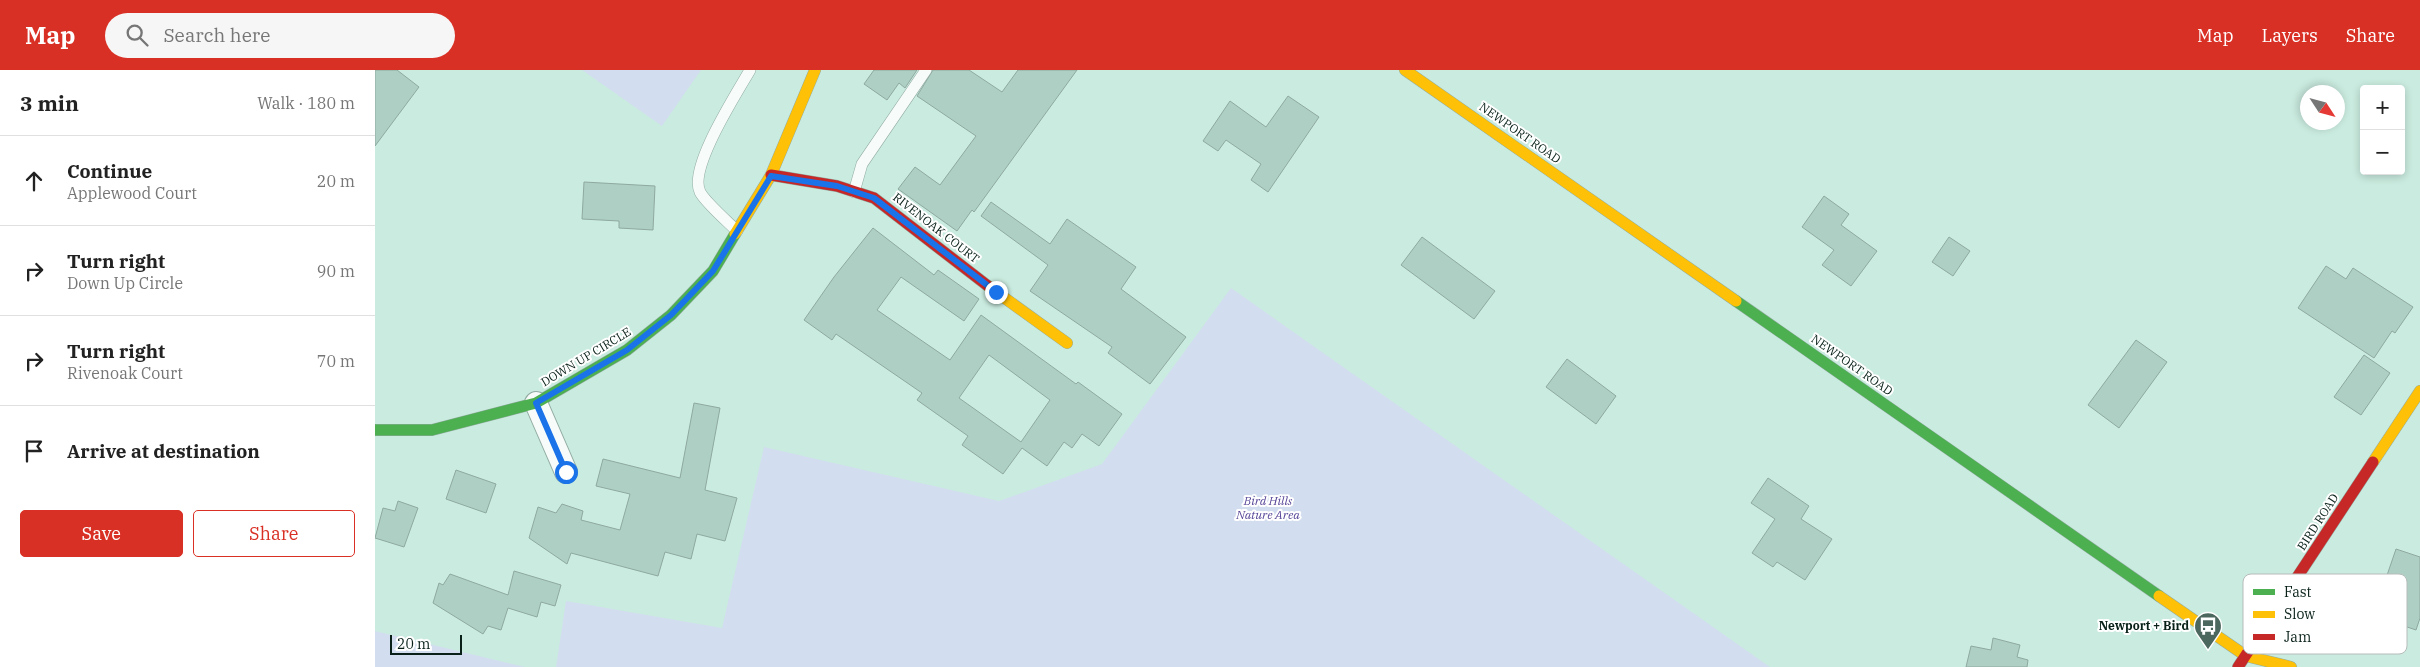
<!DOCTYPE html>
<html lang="en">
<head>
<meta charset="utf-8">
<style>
  :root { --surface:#fff; --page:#f6f6f6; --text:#222; --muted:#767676; --line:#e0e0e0; --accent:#d93025 }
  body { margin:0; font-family:"IBM Plex Serif",serif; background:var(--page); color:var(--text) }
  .controls { position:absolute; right:15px; top:15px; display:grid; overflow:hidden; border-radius:5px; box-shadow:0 2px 8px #0003 }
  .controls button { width:45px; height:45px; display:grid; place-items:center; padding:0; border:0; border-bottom:1px solid var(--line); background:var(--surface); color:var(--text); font:25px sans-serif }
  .compass { position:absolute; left:1925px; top:15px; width:45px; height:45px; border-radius:50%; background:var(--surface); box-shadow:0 2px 8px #0003; rotate:126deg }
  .scale { position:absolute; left:15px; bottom:12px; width:72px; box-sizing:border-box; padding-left:5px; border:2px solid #082018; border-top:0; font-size:14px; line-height:18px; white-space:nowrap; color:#082018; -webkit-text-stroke:4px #fff; paint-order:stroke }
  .stop { position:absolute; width:15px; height:15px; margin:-11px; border:4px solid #1a73e8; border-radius:50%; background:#fff }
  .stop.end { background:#1a73e8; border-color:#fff; box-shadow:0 1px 5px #0008 }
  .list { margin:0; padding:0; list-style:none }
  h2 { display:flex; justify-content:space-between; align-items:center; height:65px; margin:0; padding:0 20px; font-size:21px }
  h2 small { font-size:16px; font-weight:400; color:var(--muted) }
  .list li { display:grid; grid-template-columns:32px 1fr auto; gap:15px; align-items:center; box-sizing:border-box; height:90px; padding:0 20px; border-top:1px solid var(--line) }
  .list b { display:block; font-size:19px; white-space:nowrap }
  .list p { margin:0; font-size:16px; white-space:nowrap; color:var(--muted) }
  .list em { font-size:16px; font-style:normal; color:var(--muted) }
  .actions { display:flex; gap:10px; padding:15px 20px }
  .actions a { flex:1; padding:11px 0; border:1px solid var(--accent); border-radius:5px; text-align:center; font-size:18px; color:var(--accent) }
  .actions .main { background:var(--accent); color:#fff }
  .icon { flex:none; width:28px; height:28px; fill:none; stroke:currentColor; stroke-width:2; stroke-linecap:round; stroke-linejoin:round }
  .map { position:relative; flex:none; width:2045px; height:597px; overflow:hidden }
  header { display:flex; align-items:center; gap:30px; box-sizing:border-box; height:70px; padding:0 25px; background:var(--accent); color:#fff }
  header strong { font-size:24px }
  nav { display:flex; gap:28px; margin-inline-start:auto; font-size:18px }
  .search { width:350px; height:45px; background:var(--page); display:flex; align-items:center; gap:12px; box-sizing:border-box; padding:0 18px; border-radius:28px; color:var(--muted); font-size:19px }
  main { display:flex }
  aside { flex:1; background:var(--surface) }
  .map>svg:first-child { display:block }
</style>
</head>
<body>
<header>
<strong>Map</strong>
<div class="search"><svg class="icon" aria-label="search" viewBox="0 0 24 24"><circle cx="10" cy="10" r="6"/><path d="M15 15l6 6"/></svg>Search here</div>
<nav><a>Map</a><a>Layers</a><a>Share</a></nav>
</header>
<main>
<aside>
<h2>3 min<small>Walk · 180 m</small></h2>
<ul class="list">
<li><svg class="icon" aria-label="ahead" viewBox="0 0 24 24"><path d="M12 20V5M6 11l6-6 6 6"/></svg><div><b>Continue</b><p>Applewood Court</p></div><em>20 m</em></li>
<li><svg class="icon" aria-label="right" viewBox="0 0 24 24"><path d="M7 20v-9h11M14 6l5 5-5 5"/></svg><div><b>Turn right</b><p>Down Up Circle</p></div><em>90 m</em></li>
<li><svg class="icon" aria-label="right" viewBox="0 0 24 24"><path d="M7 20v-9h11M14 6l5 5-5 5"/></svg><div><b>Turn right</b><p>Rivenoak Court</p></div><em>70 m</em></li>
<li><svg class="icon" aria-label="arrive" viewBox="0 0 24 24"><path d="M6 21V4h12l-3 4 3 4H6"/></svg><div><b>Arrive at destination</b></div></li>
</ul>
<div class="actions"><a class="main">Save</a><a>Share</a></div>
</aside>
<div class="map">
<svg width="2045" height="597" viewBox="0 0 2045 597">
  <rect width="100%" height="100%" fill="#caebdf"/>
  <g fill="#d2deef">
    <polygon points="207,0 326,0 287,56"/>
    <polygon points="856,218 1395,597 181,597 191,531 347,558 389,377 624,431 727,394"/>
    <polygon points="0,561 150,597 0,597"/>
  </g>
  <g fill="#aecfc4" stroke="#8fa9a0" fill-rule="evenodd">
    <polygon points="0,0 22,0 44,17 0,76"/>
    <polygon points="499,0 542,0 530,18 524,13 512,30 489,14"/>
    <polygon points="558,0 594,0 627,22 643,0 702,0 599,142 597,140 582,161 523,119 540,97 565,115 601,66 542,26"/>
    <polygon points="913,26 944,47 893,122 876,110 886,94 851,70 843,81 828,71 855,31 891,57"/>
    <polygon points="209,112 280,116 278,160 244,158 244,151 207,149"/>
    <polygon points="1449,126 1474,144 1466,155 1502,181 1476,216 1447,195 1459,180 1427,157"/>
    <polygon points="616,132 675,174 692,149 761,197 746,219 811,267 775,314 733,283 737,277 655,221 673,195 606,146"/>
    <path d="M498,158L559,205L563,200L604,229L589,251L526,207L502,240L575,290L606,245L701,314L703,312L747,344L724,376L707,364L697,378L689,372L672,396L647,378L628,404L587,375L593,366L542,330L547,323L461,264L457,270L429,250L459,207ZM614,285L675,330L646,372L584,328Z"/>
    <polygon points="1047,167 1120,221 1099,249 1026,195"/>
    <polygon points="1574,167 1595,181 1578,206 1557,192"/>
    <polygon points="1951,196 1971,209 1978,198 2038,237 2020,263 2017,261 1999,288 1923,238"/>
    <polygon points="1761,270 1792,292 1744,358 1713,335"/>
    <polygon points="1989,285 2015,303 1986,345 1959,327"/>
    <polygon points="1192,289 1241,326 1221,354 1171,317"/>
    <polygon points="319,333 345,338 330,420 362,428 350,471 322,464 316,489 290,482 283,506 196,483 192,494 154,468 163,437 181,443 187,434 208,441 206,450 245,460 255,424 221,416 228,389 305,408"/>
    <polygon points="81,400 121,414 111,443 71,429"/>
    <polygon points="1393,408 1434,436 1426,449 1457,469 1430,510 1402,492 1398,497 1377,483 1400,449 1376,433"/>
    <polygon points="23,431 43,438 29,477 0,468 8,438 20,441"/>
    <polygon points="2021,479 2045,487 2045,548 2041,560 1991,543 2000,515 2008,517"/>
    <polygon points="139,501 186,515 180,536 166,532 162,547 133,538 126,560 113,556 108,564 58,533 64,513 68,515 75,504 133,525"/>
    <polygon points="1618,568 1645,575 1642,587 1653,590 1652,597 1591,597 1596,576 1616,580"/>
  </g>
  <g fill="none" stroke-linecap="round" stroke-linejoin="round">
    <g stroke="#92aca2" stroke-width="12">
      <g id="lane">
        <polyline points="479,122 487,94 551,0"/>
        <path d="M362,161C353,152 330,132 325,122C313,98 362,23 375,0"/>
      </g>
    </g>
    <g stroke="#92aca2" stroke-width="24">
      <polyline id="street" points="161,333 191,402"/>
    </g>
    <g stroke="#92aca2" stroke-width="12">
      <g id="fast">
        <polyline points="1361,231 1784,526"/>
        <polyline points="0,360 57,360 161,333 252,280 296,245 338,201 360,164"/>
      </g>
    </g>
    <g stroke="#92aca2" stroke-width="12">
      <g id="slow">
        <polyline points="1030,0 1361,231"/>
        <polyline points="360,164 396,105 440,0"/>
        <polyline points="613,216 692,273"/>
        <polyline points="1998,392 2045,321"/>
        <polyline points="1784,526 1871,586 1916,597"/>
      </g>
    </g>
    <g stroke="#92aca2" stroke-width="12">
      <g id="jam">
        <polyline points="396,105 462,116 499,128 613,216"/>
        <polyline points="1863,597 1998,392"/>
      </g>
    </g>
    <use href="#lane" stroke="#f7fcfa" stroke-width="11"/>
    <use href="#street" stroke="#f7fcfa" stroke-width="22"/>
    <use href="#fast" stroke="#4caf50" stroke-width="11"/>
    <use href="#slow" stroke="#ffc107" stroke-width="11"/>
    <use href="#jam" stroke="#c62828" stroke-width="11"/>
  </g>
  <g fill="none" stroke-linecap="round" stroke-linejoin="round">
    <polyline stroke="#1a73e8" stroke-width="6" points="191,402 161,333 252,280 296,245 338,201 396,106 462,116 499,128 621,222"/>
  </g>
  <defs>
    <g id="bus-pin" transform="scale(1.4375)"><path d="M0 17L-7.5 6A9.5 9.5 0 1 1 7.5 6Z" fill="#4c675e" stroke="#fff"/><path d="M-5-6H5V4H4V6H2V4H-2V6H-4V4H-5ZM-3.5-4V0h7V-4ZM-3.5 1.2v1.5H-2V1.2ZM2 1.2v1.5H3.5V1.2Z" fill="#fff"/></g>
  </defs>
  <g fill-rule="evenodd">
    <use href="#bus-pin" x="1833" y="556"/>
  </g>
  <g text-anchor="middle" stroke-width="4" stroke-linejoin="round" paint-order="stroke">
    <g font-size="12" fill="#082018" stroke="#fff">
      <text transform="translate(1145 63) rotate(35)" y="4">NEWPORT ROAD</text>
      <text transform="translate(561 158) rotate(38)" y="4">RIVENOAK COURT</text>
      <text transform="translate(211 287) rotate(-31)" y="4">DOWN UP CIRCLE</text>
      <text transform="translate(1477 295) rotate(35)" y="4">NEWPORT ROAD</text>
      <text transform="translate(1943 452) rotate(-57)" y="4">BIRD ROAD</text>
    </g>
    <g font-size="12" font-style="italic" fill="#594799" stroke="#fff">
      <text x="893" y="435">Bird Hills<tspan x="893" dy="14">Nature Area</tspan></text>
    </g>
    <g font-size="12" font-weight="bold" fill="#082018" stroke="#fff" text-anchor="end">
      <text x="1814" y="560">Newport + Bird</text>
    </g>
  </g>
  <rect x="1868" y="504" width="164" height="80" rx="8" fill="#fff" stroke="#b5bcba" stroke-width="1"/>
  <rect x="1878" y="519" width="22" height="6" fill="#4caf50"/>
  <rect x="1878" y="541" width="22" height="7" fill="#ffc107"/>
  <rect x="1878" y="564" width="22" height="6" fill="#c62828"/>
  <g font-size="14" fill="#082018">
    <text x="1909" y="527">Fast</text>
    <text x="1909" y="549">Slow</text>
    <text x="1909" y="572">Jam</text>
  </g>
</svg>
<div class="controls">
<button>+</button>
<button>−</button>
</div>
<svg class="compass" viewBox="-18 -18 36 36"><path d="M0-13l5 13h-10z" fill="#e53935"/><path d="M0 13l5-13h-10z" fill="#767676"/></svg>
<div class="scale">20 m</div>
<div class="stop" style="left:191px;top:402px"></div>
<div class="stop end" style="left:621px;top:222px"></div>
</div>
</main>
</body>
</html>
